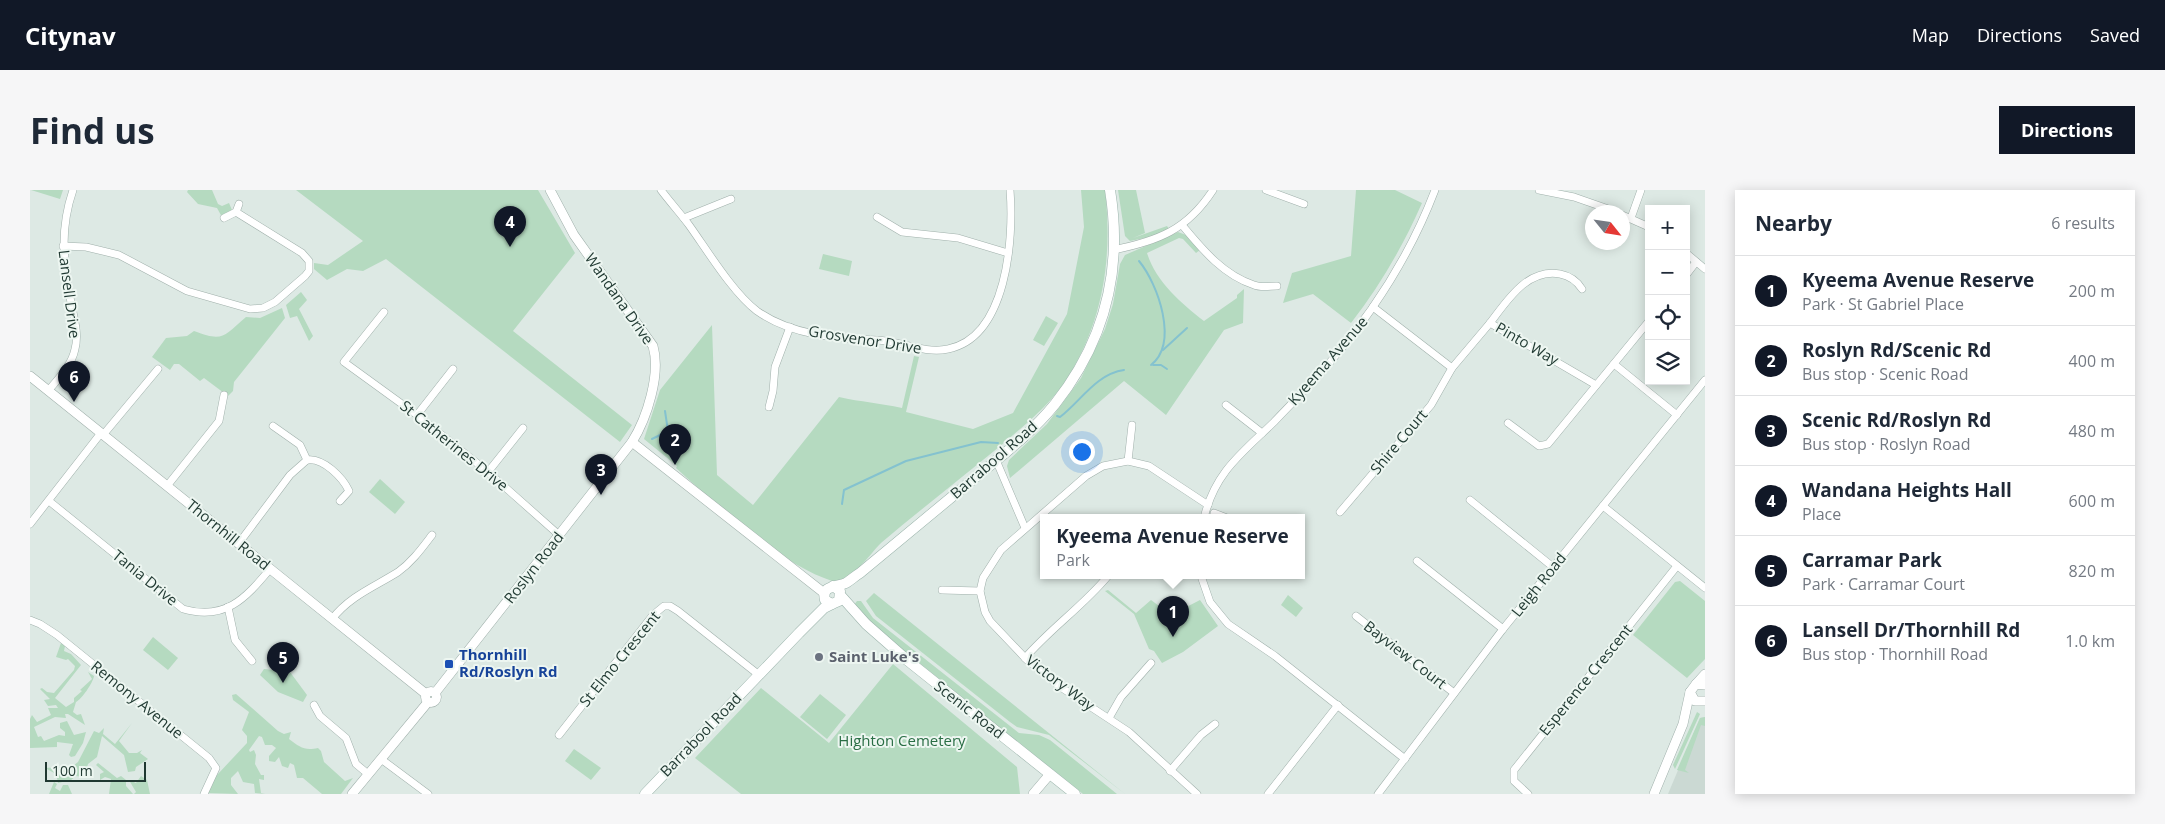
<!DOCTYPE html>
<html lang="en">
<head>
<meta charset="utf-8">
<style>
  :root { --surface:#fff; --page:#f6f6f7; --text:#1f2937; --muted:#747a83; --line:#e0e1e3; --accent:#111827 }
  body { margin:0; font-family:"Open Sans",sans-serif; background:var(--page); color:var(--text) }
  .controls { position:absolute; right:15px; top:15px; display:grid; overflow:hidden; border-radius:0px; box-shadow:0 2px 12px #0003 }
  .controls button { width:45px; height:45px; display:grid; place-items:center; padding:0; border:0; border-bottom:1px solid var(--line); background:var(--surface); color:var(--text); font:25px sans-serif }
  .compass { position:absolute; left:1555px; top:15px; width:45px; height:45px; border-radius:50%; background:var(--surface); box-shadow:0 2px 12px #0003; rotate:120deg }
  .scale { position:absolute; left:15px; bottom:12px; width:101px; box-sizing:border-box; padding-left:5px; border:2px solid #1f3831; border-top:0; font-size:14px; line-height:18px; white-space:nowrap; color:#1f3831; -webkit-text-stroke:4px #edf6f1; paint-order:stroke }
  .you { position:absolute; left:1051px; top:261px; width:18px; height:18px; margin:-12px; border:4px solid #fff; border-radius:50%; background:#1a73e8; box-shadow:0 0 0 8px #1a73e833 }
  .badge { display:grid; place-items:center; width:32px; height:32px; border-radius:50%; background:var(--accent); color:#fff; font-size:16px; font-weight:700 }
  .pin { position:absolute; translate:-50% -41px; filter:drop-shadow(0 1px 2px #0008) }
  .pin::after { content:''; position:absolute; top:26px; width:18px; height:15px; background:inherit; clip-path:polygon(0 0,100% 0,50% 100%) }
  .popup { position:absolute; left:1010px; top:324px; width:265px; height:65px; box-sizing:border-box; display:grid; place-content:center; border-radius:0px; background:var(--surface); filter:drop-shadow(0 1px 4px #0005); font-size:16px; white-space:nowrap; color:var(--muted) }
  .popup b { font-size:19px; color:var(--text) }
  .popup::after { content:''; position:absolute; left:50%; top:100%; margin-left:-10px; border:10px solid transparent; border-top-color:var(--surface) }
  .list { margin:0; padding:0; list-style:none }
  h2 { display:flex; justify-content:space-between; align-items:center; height:65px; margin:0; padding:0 20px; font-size:21px }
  h2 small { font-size:16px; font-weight:400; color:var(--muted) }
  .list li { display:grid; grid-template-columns:32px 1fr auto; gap:15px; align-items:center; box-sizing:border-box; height:70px; padding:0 20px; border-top:1px solid var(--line) }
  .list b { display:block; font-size:19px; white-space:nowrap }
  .list p { margin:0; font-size:16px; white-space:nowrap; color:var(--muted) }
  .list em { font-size:16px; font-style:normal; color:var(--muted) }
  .icon { flex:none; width:28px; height:28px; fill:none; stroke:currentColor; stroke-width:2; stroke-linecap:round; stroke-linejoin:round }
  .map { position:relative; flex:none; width:1675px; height:604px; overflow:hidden; border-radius:0px }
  header { display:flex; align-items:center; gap:30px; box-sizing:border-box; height:70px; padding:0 25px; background:var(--accent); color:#fff }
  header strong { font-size:24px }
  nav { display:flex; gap:28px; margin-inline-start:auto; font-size:18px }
  .intro { display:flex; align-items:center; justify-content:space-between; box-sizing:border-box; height:120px; padding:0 30px }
  h1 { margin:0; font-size:35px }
  .button { padding:12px 22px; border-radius:0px; background:var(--accent); color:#fff; font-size:18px; font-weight:700 }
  main { display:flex; gap:30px; padding:0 30px }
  aside { flex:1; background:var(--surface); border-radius:0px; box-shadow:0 2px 12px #0003 }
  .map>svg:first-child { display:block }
</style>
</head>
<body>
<header>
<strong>Citynav</strong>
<nav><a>Map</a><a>Directions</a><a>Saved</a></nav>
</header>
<div class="intro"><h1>Find us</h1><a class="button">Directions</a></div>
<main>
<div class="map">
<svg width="1675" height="604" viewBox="0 0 1675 604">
  <rect width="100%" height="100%" fill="#dde9e4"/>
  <polygon fill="#cbd9d3" points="1675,527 1675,604 1638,604 1670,528"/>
  <g fill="#b5dac0">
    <polygon points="1,0 33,0 30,9"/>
    <polygon points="158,0 182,0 188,14 192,16 199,13 202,20 192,27 187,18 168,14 157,2"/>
    <polygon points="266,0 508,0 545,63 483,141 602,235 590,252 356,69 333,81 317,79 297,90 284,79 284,73 298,75 333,51"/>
    <path d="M1051,0H1075C1083,68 1073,135 1034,193C1017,218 991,238 969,257C930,289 890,320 851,353C838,366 823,391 802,391C749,374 687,315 646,278L647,276L614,249L630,200L682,135L687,285L723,315L809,207C831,212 850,213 872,218L884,166L889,167L876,222L943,239L983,223L1037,124L1054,37Z"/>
    <polygon points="1088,0 1106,0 1115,43 1103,48 1137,36 1139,39 1125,46 1100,51 1095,46"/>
    <path d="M1326,0H1365L1392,13C1373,56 1350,96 1321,133L1283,104L1253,113L1262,83L1321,66Z"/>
    <path d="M1148,42L1156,45L1170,60L1166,63L1153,49L1149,48L1117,63C1126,92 1151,113 1174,131L1207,108V105L1214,99L1213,133L1194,140L1136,225L1094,191L980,288L977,276L979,270L1017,234L1051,188L1075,139L1083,114L1090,74L1095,65Z"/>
    <polygon points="793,64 822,71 819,86 789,79"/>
    <polygon points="271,102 277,110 269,119 283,146 279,151 267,126 260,128 256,115"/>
    <path d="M252,118L255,128L204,192L203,201L198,206L174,188L170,191L149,174H144L140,180L122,167L136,148L157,146L164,141C193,152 193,147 216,127L230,128Z"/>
    <polygon points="1016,126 1028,133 1014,156 1003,150"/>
    <polygon points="350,289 375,312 365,324 339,302"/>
    <polygon points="1650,391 1675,411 1675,469 1657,488 1603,445 1645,392"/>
    <polygon points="1078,400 1106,423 1121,410 1141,425 1170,410 1188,436 1153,462 1132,473 1124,461 1119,459 1104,424 1075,401"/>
    <polygon points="844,403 1065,580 1095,604 1019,545 987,537 980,532 846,426 836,411"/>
    <polygon points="1258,405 1273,418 1266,427 1251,415"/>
    <polygon points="827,411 831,411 843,428 989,543 1009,545 1020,550 1087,604 1053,604 842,435 824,415"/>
    <polygon points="123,447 148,468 138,480 113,460"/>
    <path d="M31,453L35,456L34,461L41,464L51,475L25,508L36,517L44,512V508L52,501L50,500L62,489L58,482L64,486C63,493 51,510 46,512L43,522L47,525L51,524L55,535L38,524H35L36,528L25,527L4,537L8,547L11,546L14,551L29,545L35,546V542L30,538V533L37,531L44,545L56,542L53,553L45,566L41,567L39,565L43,554L27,552V557L0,558V529L2,525L7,532L21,525L18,518H28L26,515L18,516L14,510L20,509L10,499L12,498L17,502L24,503L44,480L45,476L38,469L36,470L26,467Z"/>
    <polygon points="863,474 987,577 990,604 711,604 665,568 731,498 799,553"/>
    <polygon points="234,479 260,482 277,505 273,512 248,502 230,485"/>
    <path d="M206,504L248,541L254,544L261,542L259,549C270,557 274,561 288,558L291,561L294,572L315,591L323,588L311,604H292L273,588H267L264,575L260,573L258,578L252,576L249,567L245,572L239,571V566L246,558L242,555H235L232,547L229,546L219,560L220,562L224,560L226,565L225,574L231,585H234V590L229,589L231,603L235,604L225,603L224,594L213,592L208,581L201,588V595L208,604L176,603L187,585L217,553V546L212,540L219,522L203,510L202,505Z"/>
    <polygon points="790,504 816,525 797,549 770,527"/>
    <polygon points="1667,522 1670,524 1645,579 1643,575"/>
    <polygon points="1675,527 1675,536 1671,535 1655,580 1659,583 1647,580 1670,528"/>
    <polygon points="102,533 89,551 99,563 107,563 112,560 110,563 118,569 106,577 105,581 98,582 94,565 72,546 67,567 58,574 54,587 46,586 41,590 28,593 26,584 15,578 43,576 48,572 64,541 69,543 74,538 73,544 85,554"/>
    <polygon points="544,559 571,578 561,590 535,571"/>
    <polygon points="68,573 87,588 91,586 96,590 96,596 103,604 79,604 81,589 75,587 70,590 70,584 74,582 66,575"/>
    <polygon points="111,586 117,590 120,604 104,604 106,602 99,590 106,593"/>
    <polygon points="24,592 27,594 25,598 30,601 33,595 38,595 42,604 19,604"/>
  </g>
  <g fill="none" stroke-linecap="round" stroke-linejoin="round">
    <g stroke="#84c2cf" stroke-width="2">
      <path d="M1109,71C1128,94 1149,153 1121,175"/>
      <polyline points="1133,160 1157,138"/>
      <polyline points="1123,175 1131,175 1137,179"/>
      <path d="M1027,226L1030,227C1051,211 1066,184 1094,180"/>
      <polyline points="638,241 639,249"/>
      <polyline points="622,249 638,241 635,221"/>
      <polyline points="812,314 814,300 876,271 951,252 968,253"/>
    </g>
    <g stroke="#a0b0ab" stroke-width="8">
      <g id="minor">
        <path d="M631,0C640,12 650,23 659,35C677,60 703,103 727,121C761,145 807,149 847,150C870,151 894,164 918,159C977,147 984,49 980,0"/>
        <polyline points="1236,0 1274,14"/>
        <polyline points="1509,0 1544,7 1587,22"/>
        <polyline points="1592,25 1619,37"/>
        <polyline points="847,27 872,42 928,48 978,63"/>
        <polyline points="194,28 206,22 209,14"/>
        <polyline points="654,28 701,9"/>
        <polyline points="1601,28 1611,0"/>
        <path d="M1152,35C1172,59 1193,85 1224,95C1231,98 1240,96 1247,96"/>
        <polyline points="33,56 56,57 89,65 157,101 220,119 233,118 245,112 275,86 279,81 279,71 272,63 206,22"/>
        <path d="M1083,60C1128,51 1157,40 1183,0"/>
        <polyline points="1656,63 1675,79"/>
        <polyline points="1656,85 1666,72"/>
        <polyline points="1343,117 1422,178 1460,133 1566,195"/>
        <polyline points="354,122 314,172 387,225 458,282 529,345"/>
        <path d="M1460,133C1477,111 1497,78 1530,84C1540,86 1547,91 1552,99"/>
        <polyline points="1584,174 1647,225"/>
        <path d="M18,201C28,189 42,175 45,159C49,144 44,128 41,113C34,72 29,41 43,0"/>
        <polyline points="1196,215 1232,243"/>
        <polyline points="739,217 743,201 745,177 760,137"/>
        <polyline points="387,225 423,179"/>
        <polyline points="1478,233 1509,256 1518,254 1619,131"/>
        <polyline points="243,236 270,255 277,270"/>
        <polyline points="73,245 128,179"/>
        <polyline points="966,270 995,338"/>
        <polyline points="1098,271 1102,235"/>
        <polyline points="458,282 493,238"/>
        <polyline points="137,296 189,231 194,205"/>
        <polyline points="1440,310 1523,377"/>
        <path d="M19,311L153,419C195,431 215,409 240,379"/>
        <polyline points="1573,316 1675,398"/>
        <polyline points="1310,322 1401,215 1422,178"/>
        <polyline points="1184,323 1197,328"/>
        <path d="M1174,328C1185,282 1212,263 1244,232C1263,212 1283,192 1301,171C1345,120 1381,63 1405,0"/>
        <polyline points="0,334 71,243"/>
        <path d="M209,353L260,285L277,270C293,267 313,288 319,301L310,311"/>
        <polyline points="1387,371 1473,439"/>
        <polyline points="1171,386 1180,412 1198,434 1245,466 1375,569"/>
        <polyline points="912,400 950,401"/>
        <polyline points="198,417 205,450 222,471"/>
        <polyline points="1326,426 1424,503"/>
        <path d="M302,429C320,406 344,397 368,382C382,372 392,358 402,345"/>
        <polyline points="0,430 10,434 27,445 179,568 186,578 174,604"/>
        <path d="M995,468C1021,438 1053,416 1078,386"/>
        <polyline points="284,515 290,526 316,548 326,574 338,584"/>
        <polyline points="1079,528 1091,507 1121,473"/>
        <polyline points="529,545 623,425 634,416 640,416 648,421 729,485"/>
        <polyline points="351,569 398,604"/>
        <polyline points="1140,581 1171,545 1185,534"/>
        <polyline points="1167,604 1099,542 1029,496 997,470 960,431 955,422 950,401 953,388 971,360 1056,286 1073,276 1098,271 1119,276 1178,315"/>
        <polyline points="1238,604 1308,515"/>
        <polyline points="1348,604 1473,439 1675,190"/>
        <polyline points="1498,604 1484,591 1484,580 1647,376"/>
      </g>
    </g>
    <g stroke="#a0b0ab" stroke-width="10">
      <g id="tertiary">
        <polyline points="0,186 396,504"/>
        <polyline points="602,252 794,403"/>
        <polyline points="1666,494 1675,484"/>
        <polyline points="1675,495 1666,494 1660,502 1665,511 1675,511"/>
        <circle cx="401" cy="507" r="5.5"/>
        <path d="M405,503L602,252C617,228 631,184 623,156L544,45L520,0"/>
        <polyline points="322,604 398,512"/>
        <polyline points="1003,604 1020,584"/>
        <polyline points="1624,604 1653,534 1660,502"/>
      </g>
    </g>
    <g stroke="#9cb4ac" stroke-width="11">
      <g id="secondary">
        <path d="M803,396L810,401L809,411L802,414L795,410C791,395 807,397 816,393C821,390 825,386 830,383C865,354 900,325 935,296C966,270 1000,245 1025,214C1075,151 1093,80 1080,0"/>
        <polyline points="811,406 836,434 877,470 1045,604"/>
        <polyline points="615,604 769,443 794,418 802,414"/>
      </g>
    </g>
    <use href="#minor" stroke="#fff" stroke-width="7"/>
    <use href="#tertiary" stroke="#fff" stroke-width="9"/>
    <use href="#secondary" stroke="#fff" stroke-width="10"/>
  </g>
  <circle fill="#6b7280" stroke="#edf6f1" stroke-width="2" cx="789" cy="467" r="5"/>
  <rect fill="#1a4fb4" stroke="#edf6f1" stroke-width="2" x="414" y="469" width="10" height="10" rx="2.5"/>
  <g text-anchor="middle" stroke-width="4" stroke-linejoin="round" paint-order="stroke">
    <g font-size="15" fill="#1f3831" stroke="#edf6f1">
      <text transform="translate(39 104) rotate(83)" y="5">Lansell Drive</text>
      <text transform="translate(589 109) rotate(55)" y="5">Wandana Drive</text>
      <text transform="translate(835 150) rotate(9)" y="5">Grosvenor Drive</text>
      <text transform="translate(1497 154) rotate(30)" y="5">Pinto Way</text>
      <text transform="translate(1298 171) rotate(-49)" y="5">Kyeema Avenue</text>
      <text transform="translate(1369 252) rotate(-50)" y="5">Shire Court</text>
      <text transform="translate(424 256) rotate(39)" y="5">St Catherines Drive</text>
      <text transform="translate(964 270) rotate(-41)" y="5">Barrabool Road</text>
      <text transform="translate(198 345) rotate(39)" y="5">Thornhill Road</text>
      <text transform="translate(504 378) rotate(-52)" y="5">Roslyn Road</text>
      <text transform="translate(115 388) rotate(39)" y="5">Tania Drive</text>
      <text transform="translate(1509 395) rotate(-51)" y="5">Leigh Road</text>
      <text transform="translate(1375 465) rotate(38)" y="5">Bayview Court</text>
      <text transform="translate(590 469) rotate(-51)" y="5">St Elmo Crescent</text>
      <text transform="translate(1556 490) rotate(-51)" y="5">Esperence Crescent</text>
      <text transform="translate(1030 493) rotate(37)" y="5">Victory Way</text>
      <text transform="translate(107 510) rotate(39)" y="5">Remony Avenue</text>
      <text transform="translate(939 520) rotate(38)" y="5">Scenic Road</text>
      <text transform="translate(671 545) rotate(-46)" y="5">Barrabool Road</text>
    </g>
    <g font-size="15" font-weight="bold" fill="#164399" stroke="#edf6f1" text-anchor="start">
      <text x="429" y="470">Thornhill<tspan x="429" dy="17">Rd/Roslyn Rd</tspan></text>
    </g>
    <g font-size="15" font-weight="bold" fill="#5b616d" stroke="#edf6f1" text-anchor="start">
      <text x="799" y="472">Saint Luke's</text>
    </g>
    <g font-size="15" fill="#2a6e45" stroke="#edf6f1">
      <text x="872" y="556">Highton Cemetery</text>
    </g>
  </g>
</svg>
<div class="controls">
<button>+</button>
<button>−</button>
<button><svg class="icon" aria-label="locate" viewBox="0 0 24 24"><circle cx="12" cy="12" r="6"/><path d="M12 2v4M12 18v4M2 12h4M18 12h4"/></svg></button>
<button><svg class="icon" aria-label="layers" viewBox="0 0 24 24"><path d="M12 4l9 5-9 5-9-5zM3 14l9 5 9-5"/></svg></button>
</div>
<svg class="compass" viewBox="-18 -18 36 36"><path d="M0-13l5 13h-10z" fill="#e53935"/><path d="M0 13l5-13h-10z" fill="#747a83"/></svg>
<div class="scale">100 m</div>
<div class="you"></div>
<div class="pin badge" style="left:1143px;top:447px">1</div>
<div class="popup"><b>Kyeema Avenue Reserve</b>Park</div>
<div class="pin badge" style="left:645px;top:275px">2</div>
<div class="pin badge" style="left:571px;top:305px">3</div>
<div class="pin badge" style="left:480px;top:57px">4</div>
<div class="pin badge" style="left:253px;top:493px">5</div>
<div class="pin badge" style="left:44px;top:212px">6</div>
</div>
<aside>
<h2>Nearby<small>6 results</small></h2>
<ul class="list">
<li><span class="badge">1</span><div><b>Kyeema Avenue Reserve</b><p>Park · St Gabriel Place</p></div><em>200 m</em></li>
<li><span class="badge">2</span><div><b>Roslyn Rd/Scenic Rd</b><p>Bus stop · Scenic Road</p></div><em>400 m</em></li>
<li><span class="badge">3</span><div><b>Scenic Rd/Roslyn Rd</b><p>Bus stop · Roslyn Road</p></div><em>480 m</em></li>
<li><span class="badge">4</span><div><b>Wandana Heights Hall</b><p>Place</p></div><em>600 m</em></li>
<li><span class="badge">5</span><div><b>Carramar Park</b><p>Park · Carramar Court</p></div><em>820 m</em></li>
<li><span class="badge">6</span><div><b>Lansell Dr/Thornhill Rd</b><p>Bus stop · Thornhill Road</p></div><em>1.0 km</em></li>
</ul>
</aside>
</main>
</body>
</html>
